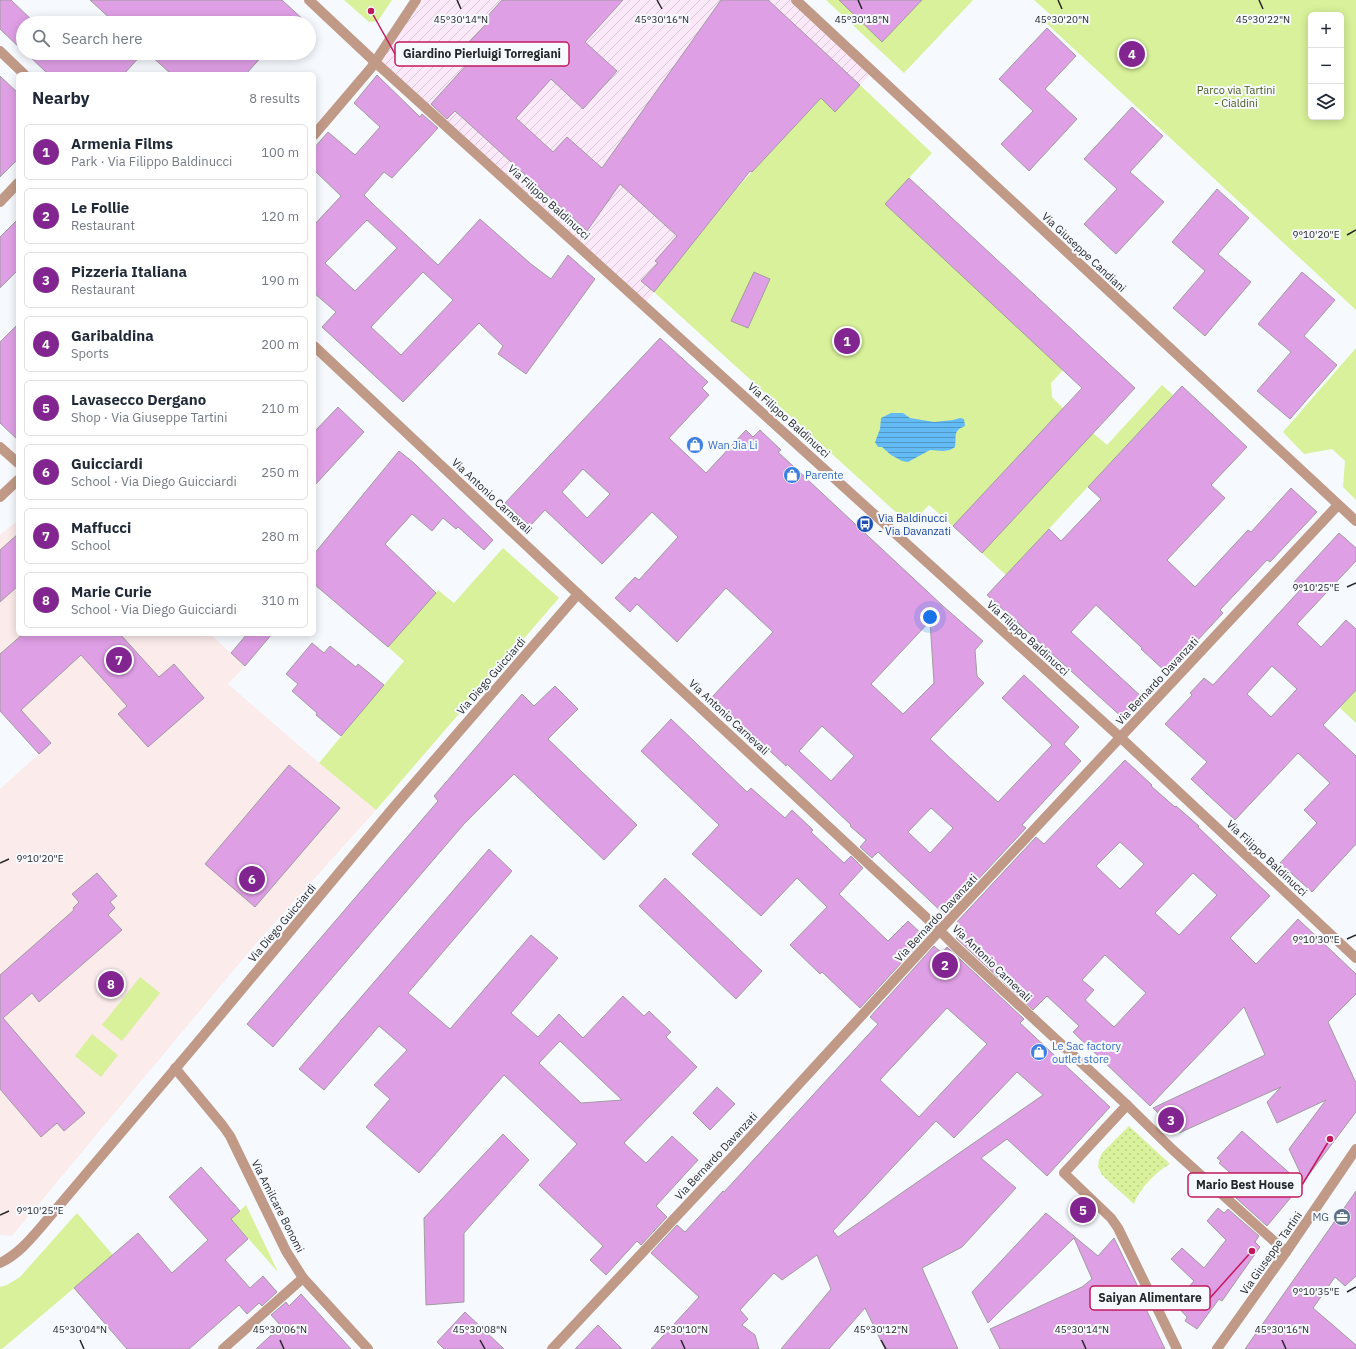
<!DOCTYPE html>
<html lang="en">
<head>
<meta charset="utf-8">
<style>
  :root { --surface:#fff; --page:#f2f2f3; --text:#1f2937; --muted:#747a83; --line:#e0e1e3; --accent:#822591 }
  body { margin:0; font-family:"IBM Plex Sans",sans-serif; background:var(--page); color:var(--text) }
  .controls { position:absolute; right:12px; top:12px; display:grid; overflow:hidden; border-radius:6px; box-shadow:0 2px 10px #0003 }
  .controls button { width:36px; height:36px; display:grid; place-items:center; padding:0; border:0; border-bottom:1px solid var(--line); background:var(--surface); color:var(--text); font:20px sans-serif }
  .you { position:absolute; left:930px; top:617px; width:14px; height:14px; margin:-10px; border:3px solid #fff; border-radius:50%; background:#1a73e8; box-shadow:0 0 0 6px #1a73e833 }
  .badge { display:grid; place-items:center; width:26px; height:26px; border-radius:50%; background:var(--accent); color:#fff; font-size:13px; font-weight:700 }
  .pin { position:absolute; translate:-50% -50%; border:2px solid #fff; box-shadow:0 1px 4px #0006 }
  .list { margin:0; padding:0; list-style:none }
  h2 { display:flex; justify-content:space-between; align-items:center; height:52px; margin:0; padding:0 16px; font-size:17px }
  h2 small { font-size:13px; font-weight:400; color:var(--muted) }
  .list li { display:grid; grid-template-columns:26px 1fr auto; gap:12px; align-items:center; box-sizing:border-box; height:56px; margin:0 8px 8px; padding:0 8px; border:1px solid var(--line); border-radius:6px }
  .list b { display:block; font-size:15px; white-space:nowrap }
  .list p { margin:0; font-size:13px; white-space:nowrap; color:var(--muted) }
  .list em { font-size:13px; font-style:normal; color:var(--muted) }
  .icon { flex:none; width:22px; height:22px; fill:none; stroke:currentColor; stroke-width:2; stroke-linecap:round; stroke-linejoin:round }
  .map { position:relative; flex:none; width:1356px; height:1349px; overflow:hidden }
  .search { position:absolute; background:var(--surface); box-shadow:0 2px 10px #0003; left:16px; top:16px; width:300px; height:44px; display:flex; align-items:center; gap:10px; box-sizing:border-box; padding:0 14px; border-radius:22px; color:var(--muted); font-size:15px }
  .panel { position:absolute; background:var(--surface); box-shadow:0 2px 10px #0003; left:16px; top:72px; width:300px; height:564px; border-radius:6px }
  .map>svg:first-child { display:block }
</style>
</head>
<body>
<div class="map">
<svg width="1356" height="1349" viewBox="0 0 1356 1349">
  <defs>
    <pattern id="industrial-furrows" width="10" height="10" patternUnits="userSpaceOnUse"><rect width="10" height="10" fill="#fbe9fa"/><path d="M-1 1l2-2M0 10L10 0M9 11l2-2" fill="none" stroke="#d7c8d6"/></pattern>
    <pattern id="garden-dots" width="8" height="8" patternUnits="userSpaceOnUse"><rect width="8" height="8" fill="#d8f19a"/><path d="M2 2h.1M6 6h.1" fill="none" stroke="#b9ce85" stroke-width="1.8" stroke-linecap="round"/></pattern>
    <pattern id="water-rules" width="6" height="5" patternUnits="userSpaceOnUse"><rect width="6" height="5" fill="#62bbf5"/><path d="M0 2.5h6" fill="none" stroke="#5198c6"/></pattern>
  </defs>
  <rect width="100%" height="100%" fill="#f6fafe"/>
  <polygon fill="url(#industrial-furrows)" points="416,0 796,0 872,72 835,112 820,98 737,188 644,305 375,62"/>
  <polygon fill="#fbebea" points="18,520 18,634 210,634 245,666 228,684 319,763 376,810 253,947 12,1236 0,1235 0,789 51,743 0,687 0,535"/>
  <g fill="#d8f19a" fill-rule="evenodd">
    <polygon points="344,0 392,0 378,21 369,22"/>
    <polygon points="826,0 973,0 904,73"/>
    <path d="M1034,0H1356V310L1046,23L1052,16ZM1311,15H1341V117H1311Z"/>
    <polygon points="860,85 932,153 885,204 1063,370 1051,383 1052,397 1063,408 953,526 929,505 910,525 654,292 737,188 821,98 835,112"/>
    <polygon points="1356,348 1356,500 1343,487 1345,461 1332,449 1304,454 1283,432"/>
    <polygon points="1162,385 1173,395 1006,575 982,553 1093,433 1107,445"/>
    <polygon points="503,548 559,598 376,810 319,763 404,661 388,647 438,590 454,603"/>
    <polygon points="1356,690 1356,723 1340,708"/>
    <polygon points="140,977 160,993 122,1041 102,1025"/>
    <polygon points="92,1034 118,1055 101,1077 75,1056"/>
    <polygon points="246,1205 278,1272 231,1219"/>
    <polygon points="77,1213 113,1255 2,1349 0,1349 0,1287 7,1285 20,1277"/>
  </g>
  <path fill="url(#garden-dots)" d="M1129,1126L1170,1164C1157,1171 1139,1189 1134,1204L1102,1175L1098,1167L1099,1160L1102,1153Z"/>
  <path fill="url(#water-rules)" d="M891,413H903L910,418L934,422L953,420L960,418L964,419L965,426C952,431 957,436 955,447L950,450L943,451L930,450L908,462L902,461L891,455L882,447H878L875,442L880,429L881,418Z"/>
  <g fill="#df9fe5" stroke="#a09ca0" fill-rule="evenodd">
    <polygon points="0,0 11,0 35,23 23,23 23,51 0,29"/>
    <polygon points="90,0 282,0 307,23 115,23"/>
    <polygon points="502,0 623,0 585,42 617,71 583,109 551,79 516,118 553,152 567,137 602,168 721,0 768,0 860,85 835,112 821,98 752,172 750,171 654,292 641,281 658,263 655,261 677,236 620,184 587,231 455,111 447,119 431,104 470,61 460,52 488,22 485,19"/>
    <polygon points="839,0 922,0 882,42"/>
    <polygon points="1047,28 1076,56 1045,89 1077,119 1029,171 1001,144 1033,111 999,79"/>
    <polygon points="26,53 143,53 124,74 48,74"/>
    <polygon points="148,53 265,53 246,74 171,74"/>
    <path d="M377,75L420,117L422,114L438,128L392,178L384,172L364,195L375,206L438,265L480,219L531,264L551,279L568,255L595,279L526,374L498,354L503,346L479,323L403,402L322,327L336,312L314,293V225L341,196L314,170V148L328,132L355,155L380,127L354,103ZM367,220L397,248L355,291L325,263ZM423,272L453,300L401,355L371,327Z"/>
    <polygon points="0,76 18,93 18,159 0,177"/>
    <polygon points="1132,107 1163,136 1130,172 1164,202 1116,254 1084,224 1117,189 1084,159"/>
    <polygon points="909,178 1135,388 982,553 953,526 1082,388 885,204"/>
    <polygon points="1217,189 1249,218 1218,254 1251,282 1205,336 1173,308 1205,271 1172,242"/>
    <polygon points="18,219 18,270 0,288 0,237"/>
    <polygon points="754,272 770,279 748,328 731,321"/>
    <polygon points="1302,272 1335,300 1304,336 1337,365 1290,419 1257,391 1291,352 1258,324"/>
    <polygon points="18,324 18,440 0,423 0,342"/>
    <path d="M660,338L708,382L702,388L709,395L669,438L706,473L746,430L753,437L760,430L781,450L778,452L943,606L983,641L975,650L977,676L984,683L930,739L948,756L998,802L1052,745L1002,698L1024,675L1079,727L1064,744L1081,761L1022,825L1026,828L945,915L878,852L872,858L860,847L866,840L850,826L851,825L787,764L786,766L712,697L773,632L726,588L677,642L637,604L630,612L615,598L635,577L639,580L678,537L652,512L602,564L545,510L530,526L505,503ZM583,469L610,494L587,518L562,492ZM930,621L934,683L903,714L871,684ZM822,726L854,756L831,781L799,751ZM931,808L953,828L930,853L908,832Z"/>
    <polygon points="1182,386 1247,447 1211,485 1225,498 1167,560 1195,587 1248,530 1251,532 1291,488 1317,512 1270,562 1267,560 1220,610 1223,613 1167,673 1141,649 1142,648 1096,605 1071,632 1143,698 1124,719 987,595 1049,529 1061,541 1101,499 1088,487"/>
    <polygon points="338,407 364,432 314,486 314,432"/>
    <polygon points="399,451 414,463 493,540 484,550 458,527 456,529 443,518 432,531 412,514 385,544 436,593 388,647 314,584 314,554"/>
    <path d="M1339,533L1356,548V561L1297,624L1321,647L1346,620L1356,629V690L1323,725L1356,756V844L1312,892L1280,863L1317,823L1304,810L1330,783L1298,753L1235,820L1191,779L1207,762L1165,724L1192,695L1190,693L1204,678L1213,685L1301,589L1294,582ZM1272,666L1297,689L1271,717L1247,694Z"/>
    <polygon points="18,534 18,586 0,602 0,550"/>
    <polygon points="23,634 120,634 159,677 174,664 204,698 148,747 118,714 127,706 81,655 21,710 51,743 39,754 0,711 0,654"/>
    <polygon points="247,634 272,634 245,666 231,653"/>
    <polygon points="312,643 324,653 330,646 356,667 358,664 384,685 341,736 316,715 317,713 292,691 298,684 286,674"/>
    <polygon points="555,686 578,709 548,739 637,825 604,860 514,774 464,824 273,1047 247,1024 438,801 434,796 522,694 534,706"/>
    <polygon points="671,719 747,792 751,788 785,818 792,810 813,830 811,832 844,863 851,856 863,868 839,894 888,941 908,921 925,937 860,1008 822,972 820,974 790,945 827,907 797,878 761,916 692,854 719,825 641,751"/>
    <path d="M1125,760L1152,785L1151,786L1175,807L1176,806L1199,826L1198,827L1270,896L1230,938L1256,964L1298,919L1356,974V994L1328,1022L1356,1083V1112L1304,1181L1289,1149L1326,1100L1277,1123L1267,1102L1281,1087L1179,1133L1153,1108L1265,1055L1244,1007L1150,1106L1073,1032L1079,1026L1047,996L1033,1010L956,938L962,931L955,924L1036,837L1044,844ZM1120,842L1144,864L1120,889L1096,866ZM1193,873L1217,895L1179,935L1155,913ZM1105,955L1146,993L1114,1027L1085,1000L1094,990L1082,980Z"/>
    <polygon points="289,765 340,808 255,907 205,864"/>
    <path d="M489,849L512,871L408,993L450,1029L531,935L558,958L511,1013L538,1037L559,1014L583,1038L623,996L644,1016L649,1011L671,1032L666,1037L697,1067L624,1143L646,1163L672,1136L698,1160L656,1206L667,1217L641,1245L637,1241L606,1275L590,1260L603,1246L539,1185L577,1144L504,1075L419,1173L366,1127L390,1099L374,1085L407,1050L379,1026L324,1090L299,1069ZM560,1041L622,1100L581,1103L539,1063Z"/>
    <polygon points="97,873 117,896 110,902 115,908 108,915 122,930 39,1002 32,993 3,1018 85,1113 64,1131 57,1123 41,1137 0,1089 0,975 74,910 73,908 79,902 72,894"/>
    <polygon points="665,878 762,971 736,999 639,906"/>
    <path d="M934,946L942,953L947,947L1024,1019L1020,1023L1110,1107L1047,1176L1007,1139L981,1158L1016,1188L962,1247L922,1268L958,1349H885L865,1308L829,1349H781L831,1289L817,1255L782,1280L774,1273L740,1310L748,1319L742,1325L755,1335L759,1349H651L699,1297L651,1253L677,1225L685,1232L723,1191L724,1192L878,1024L870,1017ZM947,1008L987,1044L919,1117L880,1080ZM1017,1072L1043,1095L838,1237L833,1231L936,1121L954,1138Z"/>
    <polygon points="717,1087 735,1104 710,1130 693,1113"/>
    <polygon points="1242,1131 1302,1184 1267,1226 1236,1198 1245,1186 1219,1163 1221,1161 1217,1158"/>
    <polygon points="503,1134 529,1160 464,1233 464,1302 426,1305 424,1218"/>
    <polygon points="201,1167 240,1211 231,1219 248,1239 225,1260 250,1288 263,1276 277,1292 262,1306 259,1303 247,1314 239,1305 189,1349 127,1349 74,1288 138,1233 172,1273 208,1240 169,1197"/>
    <polygon points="1356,1191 1356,1276 1345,1286 1335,1277 1313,1308 1356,1345 1356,1349 1245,1349"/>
    <polygon points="1218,1208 1224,1213 1228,1209 1259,1236 1255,1242 1260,1247 1222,1301 1219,1299 1197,1329 1185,1321 1187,1317 1174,1303 1194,1281 1171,1259 1182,1248 1204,1268 1226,1240 1207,1221"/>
    <polygon points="1046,1213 1098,1256 1114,1238 1140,1291 1136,1288 1165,1349 1000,1349 990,1329 1082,1287 1092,1279 1074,1238 988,1323 972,1292"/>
    <polygon points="301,1294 351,1349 256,1349 281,1326 271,1315 286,1302 289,1306"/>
    <polygon points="465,1312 504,1349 444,1349 437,1342"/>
    <polygon points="598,1325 622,1349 575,1349"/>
  </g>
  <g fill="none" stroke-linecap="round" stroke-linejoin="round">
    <g stroke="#c19a87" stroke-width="10">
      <polyline points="309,0 375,62 1121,738 1356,958"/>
      <polyline points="796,0 1356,521"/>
      <polyline points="0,51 24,74"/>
      <polyline points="314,135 371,68 416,0"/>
      <polyline points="0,202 18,183"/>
      <polyline points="314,346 578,594 931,922 953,944 1127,1105 1173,1150 1286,1252"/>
      <polyline points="0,447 18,463"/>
      <polyline points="0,497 18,480"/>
      <polyline points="175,1068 223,1126 230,1136 286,1251 303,1278 368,1349"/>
      <polyline points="1127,1105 1064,1173 1111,1218 1118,1228 1177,1349"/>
      <path d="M0,1263C17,1255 29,1241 41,1227L192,1049L393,808L578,594"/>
      <polyline points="223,1349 303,1278"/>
      <polyline points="552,1349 734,1155 952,917 1338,505"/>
      <polyline points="1217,1349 1286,1252 1356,1149"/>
    </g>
  </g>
  <path fill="none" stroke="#252628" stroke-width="1.5" d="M457,0L461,9M657,0L662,9M858,0L862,9M1058,0L1062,9M1259,0L1263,9M1347,235L1356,230M1347,587L1356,583M0,863L9,859M1347,939L1356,935M0,1215L9,1211M1347,1292L1356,1287M80,1340L84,1349M280,1340L284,1349M480,1340L485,1349M681,1340L685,1349M881,1340L886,1349M1082,1340L1086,1349M1282,1340L1286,1349"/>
  <defs>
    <g id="shop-disc" transform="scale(0.9)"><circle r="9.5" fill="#3f7fe0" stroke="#f6fafe"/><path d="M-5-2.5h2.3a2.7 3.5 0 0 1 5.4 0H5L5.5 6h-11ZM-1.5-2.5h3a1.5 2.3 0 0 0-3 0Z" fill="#fff"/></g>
    <g id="bus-disc" transform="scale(0.9)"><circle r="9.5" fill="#1a4fb4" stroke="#f6fafe"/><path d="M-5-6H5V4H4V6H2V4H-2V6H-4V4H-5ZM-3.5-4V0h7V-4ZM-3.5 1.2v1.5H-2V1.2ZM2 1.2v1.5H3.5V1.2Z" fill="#fff"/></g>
    <g id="office-disc" transform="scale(0.9)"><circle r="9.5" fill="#5c6f8a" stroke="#f6fafe"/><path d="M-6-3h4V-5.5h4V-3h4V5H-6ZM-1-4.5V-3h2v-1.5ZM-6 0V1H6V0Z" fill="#fff"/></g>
  </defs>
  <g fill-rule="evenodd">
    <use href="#shop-disc" x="695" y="445"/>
    <use href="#shop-disc" x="792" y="475"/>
    <use href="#bus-disc" x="865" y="524"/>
    <use href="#shop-disc" x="1039" y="1052"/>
    <use href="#office-disc" x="1342" y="1217"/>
  </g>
  <g text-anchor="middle" stroke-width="4" stroke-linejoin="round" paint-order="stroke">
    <g font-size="11" fill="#495819" stroke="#f6fafe">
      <text x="1236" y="94">Parco via Tartini<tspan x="1236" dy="13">- Cialdini</tspan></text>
    </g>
    <g font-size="11" fill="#252628" stroke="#f6fafe">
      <text transform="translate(549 202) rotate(42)" y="4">Via Filippo Baldinucci</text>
      <text transform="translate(1084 252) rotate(43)" y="4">Via Giuseppe Candiani</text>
      <text transform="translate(789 420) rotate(42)" y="4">Via Filippo Baldinucci</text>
      <text transform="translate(492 496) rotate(43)" y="4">Via Antonio Carnevali</text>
      <text transform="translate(1028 638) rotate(42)" y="4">Via Filippo Baldinucci</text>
      <text transform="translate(491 676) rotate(-49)" y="4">Via Diego Guicciardi</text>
      <text transform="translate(1157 681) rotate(-47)" y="4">Via Bernardo Davanzati</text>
      <text transform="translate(729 717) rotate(43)" y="4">Via Antonio Carnevali</text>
      <text transform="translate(1267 858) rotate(43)" y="4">Via Filippo Baldinucci</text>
      <text transform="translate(936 918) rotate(-47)" y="4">Via Bernardo Davanzati</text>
      <text transform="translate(282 923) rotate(-50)" y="4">Via Diego Guicciardi</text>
      <text transform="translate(992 963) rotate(44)" y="4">Via Antonio Carnevali</text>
      <text transform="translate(716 1156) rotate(-47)" y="4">Via Bernardo Davanzati</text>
      <text transform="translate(278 1206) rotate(63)" y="4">Via Amilcare Bonomi</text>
      <text transform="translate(1271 1253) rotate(-55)" y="4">Via Giuseppe Tartini</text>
    </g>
    <g font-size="11" fill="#366cbe" stroke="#f6fafe" text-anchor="start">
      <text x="708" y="449">Wan Jia Li</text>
      <text x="805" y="479">Parente</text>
      <text x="1052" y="1050">Le Sac factory<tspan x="1052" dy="13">outlet store</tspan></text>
    </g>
    <g font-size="11" fill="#164399" stroke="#f6fafe" text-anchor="start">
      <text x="878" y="522">Via Baldinucci<tspan x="878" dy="13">- Via Davanzati</tspan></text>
    </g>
    <g font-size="11" fill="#4e5e75" stroke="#f6fafe" text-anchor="end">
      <text x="1329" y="1221">MG</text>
    </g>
  </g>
  <g font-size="10" text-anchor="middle" fill="#252628" stroke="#f6fafe" stroke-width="4" stroke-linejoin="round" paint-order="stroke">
    <text x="461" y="23">45°30'14"N</text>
    <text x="662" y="23">45°30'16"N</text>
    <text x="862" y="23">45°30'18"N</text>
    <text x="1062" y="23">45°30'20"N</text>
    <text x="1263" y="23">45°30'22"N</text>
    <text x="1316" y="238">9°10'20"E</text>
    <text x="1316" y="591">9°10'25"E</text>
    <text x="40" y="862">9°10'20"E</text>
    <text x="1316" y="943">9°10'30"E</text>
    <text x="40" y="1214">9°10'25"E</text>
    <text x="1316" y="1295">9°10'35"E</text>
    <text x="80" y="1333">45°30'04"N</text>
    <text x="280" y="1333">45°30'06"N</text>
    <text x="480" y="1333">45°30'08"N</text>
    <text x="681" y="1333">45°30'10"N</text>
    <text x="881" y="1333">45°30'12"N</text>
    <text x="1082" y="1333">45°30'14"N</text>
    <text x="1282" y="1333">45°30'16"N</text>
  </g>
  <path fill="none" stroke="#c2185b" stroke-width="1.5" d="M371 11L395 54M1330 1139L1302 1185M1252 1251L1210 1298"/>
  <g fill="#c2185b" stroke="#f6fafe" stroke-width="1.5">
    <circle cx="371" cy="11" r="4"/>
    <circle cx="1330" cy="1139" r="4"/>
    <circle cx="1252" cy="1251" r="4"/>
  </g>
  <g fill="#f6fafe" stroke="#c2185b" stroke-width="1.5">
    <rect x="395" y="42" width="174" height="24" rx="4"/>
    <rect x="1188" y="1173" width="114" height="24" rx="4"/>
    <rect x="1090" y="1286" width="120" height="24" rx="4"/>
  </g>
  <g font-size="12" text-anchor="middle" font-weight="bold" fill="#252628">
    <text x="482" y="58">Giardino Pierluigi Torregiani</text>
    <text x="1245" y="1189">Mario Best House</text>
    <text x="1150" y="1302">Saiyan Alimentare</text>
  </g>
</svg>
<div class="controls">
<button>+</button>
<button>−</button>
<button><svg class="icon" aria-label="layers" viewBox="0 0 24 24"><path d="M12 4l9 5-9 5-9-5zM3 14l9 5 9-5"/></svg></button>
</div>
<div class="you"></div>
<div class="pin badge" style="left:847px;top:341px">1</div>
<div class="pin badge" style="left:945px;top:965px">2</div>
<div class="pin badge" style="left:1171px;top:1120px">3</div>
<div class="pin badge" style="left:1132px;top:54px">4</div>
<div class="pin badge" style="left:1083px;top:1210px">5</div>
<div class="pin badge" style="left:252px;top:879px">6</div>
<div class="pin badge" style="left:119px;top:660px">7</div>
<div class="pin badge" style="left:111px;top:984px">8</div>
<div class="search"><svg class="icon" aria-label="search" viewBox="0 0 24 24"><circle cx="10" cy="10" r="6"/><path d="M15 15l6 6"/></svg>Search here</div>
<section class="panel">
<h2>Nearby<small>8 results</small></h2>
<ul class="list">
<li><span class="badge">1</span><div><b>Armenia Films</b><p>Park · Via Filippo Baldinucci</p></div><em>100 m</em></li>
<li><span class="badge">2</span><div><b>Le Follie</b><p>Restaurant</p></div><em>120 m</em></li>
<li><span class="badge">3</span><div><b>Pizzeria Italiana</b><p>Restaurant</p></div><em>190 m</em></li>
<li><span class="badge">4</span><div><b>Garibaldina</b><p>Sports</p></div><em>200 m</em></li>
<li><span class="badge">5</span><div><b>Lavasecco Dergano</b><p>Shop · Via Giuseppe Tartini</p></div><em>210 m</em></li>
<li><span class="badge">6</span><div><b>Guicciardi</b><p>School · Via Diego Guicciardi</p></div><em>250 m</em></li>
<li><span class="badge">7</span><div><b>Maffucci</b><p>School</p></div><em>280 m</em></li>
<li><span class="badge">8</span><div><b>Marie Curie</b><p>School · Via Diego Guicciardi</p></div><em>310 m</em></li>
</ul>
</section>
</div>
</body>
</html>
